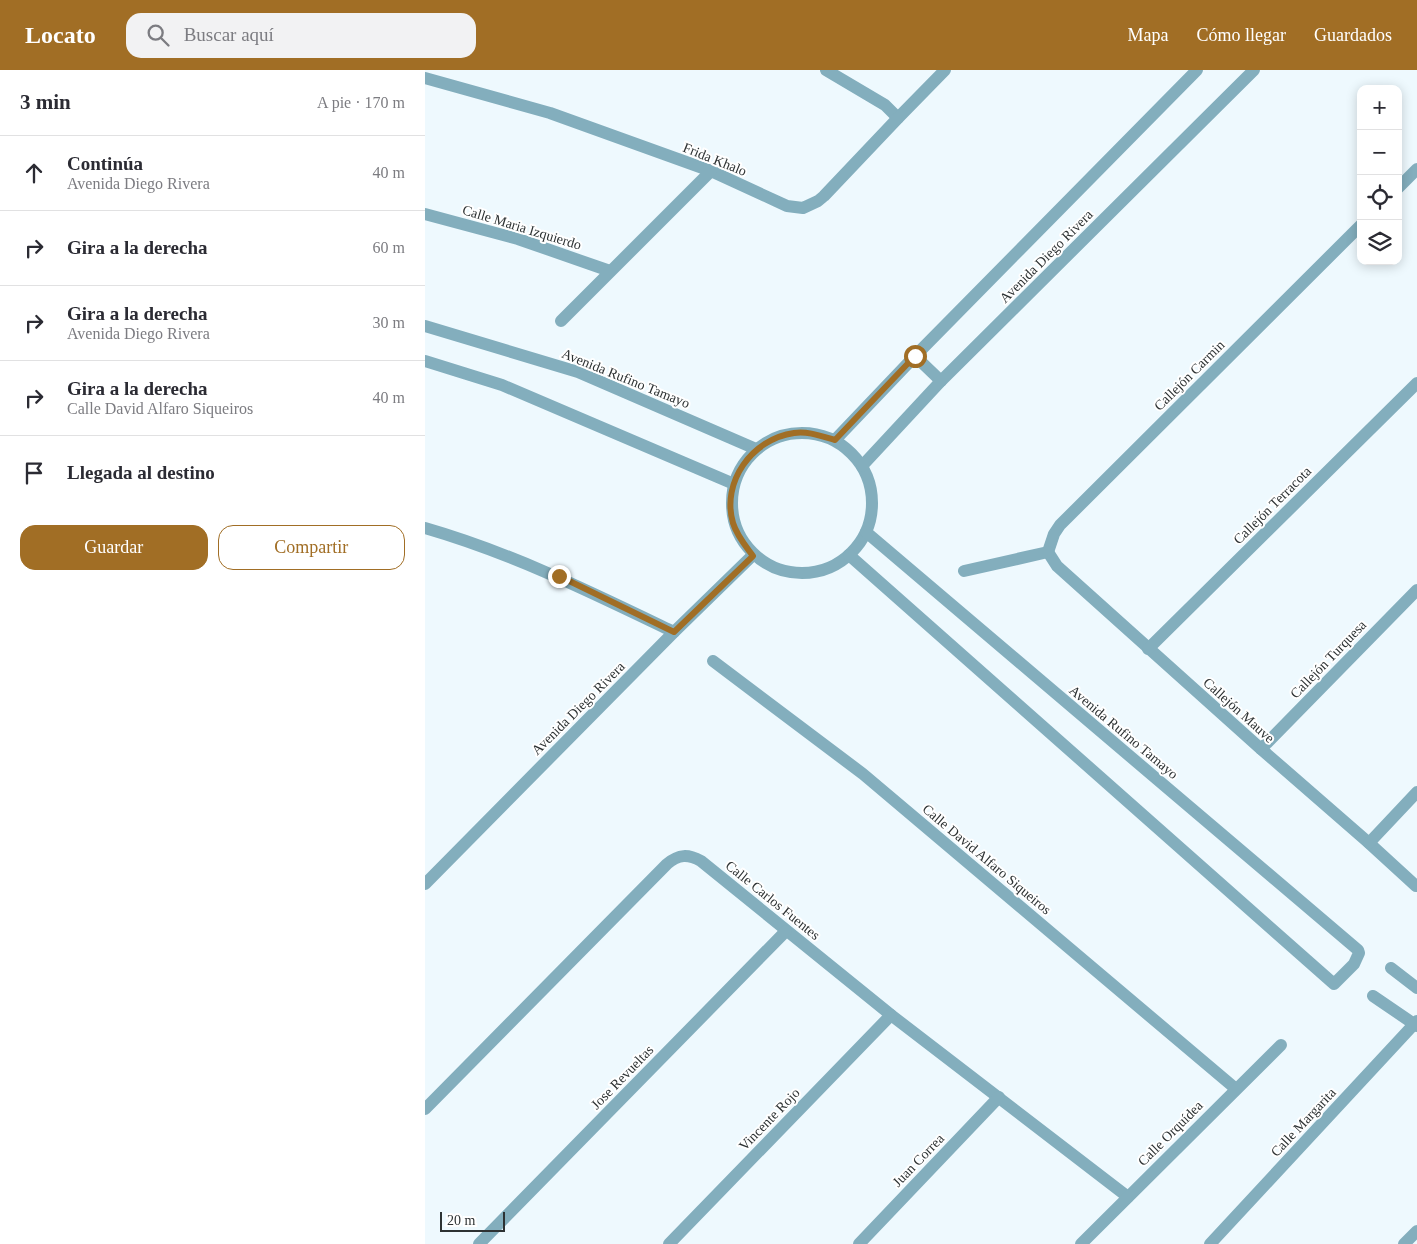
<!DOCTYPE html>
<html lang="es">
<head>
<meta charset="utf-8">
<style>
  :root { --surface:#fff; --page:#f2f2f3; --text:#2b2b33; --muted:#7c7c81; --line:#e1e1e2; --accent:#a16e25 }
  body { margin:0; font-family:Georgia,serif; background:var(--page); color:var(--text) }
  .controls { position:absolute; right:15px; top:15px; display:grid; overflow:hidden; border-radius:10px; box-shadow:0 2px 12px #0003 }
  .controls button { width:45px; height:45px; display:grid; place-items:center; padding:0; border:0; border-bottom:1px solid var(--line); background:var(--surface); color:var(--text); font:25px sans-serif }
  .scale { position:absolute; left:15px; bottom:12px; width:65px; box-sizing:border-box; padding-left:5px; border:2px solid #2d3233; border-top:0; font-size:14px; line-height:18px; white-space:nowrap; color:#2d3233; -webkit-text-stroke:4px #fff; paint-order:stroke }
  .stop { position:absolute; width:15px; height:15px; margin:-11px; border:4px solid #a16e25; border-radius:50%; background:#fff }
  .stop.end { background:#a16e25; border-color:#fff; box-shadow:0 1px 5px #0008 }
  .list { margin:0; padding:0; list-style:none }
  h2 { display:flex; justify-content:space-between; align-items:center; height:65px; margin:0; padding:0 20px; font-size:21px }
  h2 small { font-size:16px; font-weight:400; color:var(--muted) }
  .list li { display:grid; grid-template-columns:32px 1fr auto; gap:15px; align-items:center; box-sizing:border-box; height:75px; padding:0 20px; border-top:1px solid var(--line) }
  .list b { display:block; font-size:19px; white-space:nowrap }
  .list p { margin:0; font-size:16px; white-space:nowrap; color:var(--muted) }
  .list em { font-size:16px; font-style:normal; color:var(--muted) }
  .actions { display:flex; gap:10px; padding:15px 20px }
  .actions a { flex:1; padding:11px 0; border:1px solid var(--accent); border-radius:15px; text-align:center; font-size:18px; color:var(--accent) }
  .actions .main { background:var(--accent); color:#fff }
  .icon { flex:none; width:28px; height:28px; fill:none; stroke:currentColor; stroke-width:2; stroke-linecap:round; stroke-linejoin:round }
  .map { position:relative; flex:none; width:992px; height:1174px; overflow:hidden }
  header { display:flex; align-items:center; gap:30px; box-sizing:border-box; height:70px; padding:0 25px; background:var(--accent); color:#fff }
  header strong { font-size:24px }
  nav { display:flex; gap:28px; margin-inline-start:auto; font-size:18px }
  .search { width:350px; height:45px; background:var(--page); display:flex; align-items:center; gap:12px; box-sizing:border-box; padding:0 18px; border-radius:15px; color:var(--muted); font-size:19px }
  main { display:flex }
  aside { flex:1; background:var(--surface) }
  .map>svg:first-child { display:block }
</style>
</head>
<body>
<header>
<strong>Locato</strong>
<div class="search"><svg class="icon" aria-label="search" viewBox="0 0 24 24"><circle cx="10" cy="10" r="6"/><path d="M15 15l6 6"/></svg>Buscar aquí</div>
<nav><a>Mapa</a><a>Cómo llegar</a><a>Guardados</a></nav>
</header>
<main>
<aside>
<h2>3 min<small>A pie · 170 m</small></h2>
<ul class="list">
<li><svg class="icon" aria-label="ahead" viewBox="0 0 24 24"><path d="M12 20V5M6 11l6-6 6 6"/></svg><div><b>Continúa</b><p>Avenida Diego Rivera</p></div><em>40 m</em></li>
<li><svg class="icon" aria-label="right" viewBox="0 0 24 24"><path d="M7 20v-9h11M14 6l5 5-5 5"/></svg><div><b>Gira a la derecha</b></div><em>60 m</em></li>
<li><svg class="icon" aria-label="right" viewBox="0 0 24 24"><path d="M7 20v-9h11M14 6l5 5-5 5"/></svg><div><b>Gira a la derecha</b><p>Avenida Diego Rivera</p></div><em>30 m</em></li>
<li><svg class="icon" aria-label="right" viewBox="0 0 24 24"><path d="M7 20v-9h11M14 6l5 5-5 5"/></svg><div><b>Gira a la derecha</b><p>Calle David Alfaro Siqueiros</p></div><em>40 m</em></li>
<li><svg class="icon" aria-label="arrive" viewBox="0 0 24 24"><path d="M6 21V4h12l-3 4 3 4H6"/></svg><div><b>Llegada al destino</b></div></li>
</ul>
<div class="actions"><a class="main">Guardar</a><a>Compartir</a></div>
</aside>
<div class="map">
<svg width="992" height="1174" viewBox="0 0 992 1174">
  <rect width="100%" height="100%" fill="#eef9fe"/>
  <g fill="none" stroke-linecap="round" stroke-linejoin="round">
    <g stroke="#83aebd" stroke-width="12">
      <polyline points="401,0 460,35 473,48"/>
      <polyline points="0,8 125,43 286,101 362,136 378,138 393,131 399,126 473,48 520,0"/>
      <polyline points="973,118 992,99"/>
      <polyline points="0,144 93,169 185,201"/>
      <polyline points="136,251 286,101"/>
      <polyline points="0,256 153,302 331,379"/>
      <polyline points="490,286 516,311"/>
      <polyline points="0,291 77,315 309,414"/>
      <circle cx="377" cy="433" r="70"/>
      <polyline points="410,370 490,286 772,0"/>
      <polyline points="437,396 516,311 829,0"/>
      <path d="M0,458C87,483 168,523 249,562"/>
      <polyline points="623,482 632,496 836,679 944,773 991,816"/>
      <polyline points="623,482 629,464 635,455 936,155"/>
      <polyline points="424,485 909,914 929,894 934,883 933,880 441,462"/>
      <polyline points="539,501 623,482"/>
      <polyline points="723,579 992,313"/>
      <polyline points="288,591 438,704 811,1019"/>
      <polyline points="836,679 992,520"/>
      <polyline points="944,773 992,722"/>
      <polyline points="0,814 249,562 328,485"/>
      <polyline points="966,898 992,918"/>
      <polyline points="948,926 992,956"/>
      <path d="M0,1039L242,794C254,784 263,784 276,791L466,945L703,1127"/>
      <polyline points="54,1174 361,861"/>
      <polyline points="244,1174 466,945"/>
      <polyline points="434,1174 574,1027"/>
      <polyline points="656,1174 856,975"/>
      <polyline points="785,1174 992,951"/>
      <polyline points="979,1174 992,1161"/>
    </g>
  </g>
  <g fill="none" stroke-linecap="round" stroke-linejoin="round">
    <path stroke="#a16e25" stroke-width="6" d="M134,506L249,562L328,486C320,475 312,466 308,453C296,412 327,369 369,363C383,361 396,366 410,370L490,286"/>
  </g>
  <g text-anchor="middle" stroke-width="4" stroke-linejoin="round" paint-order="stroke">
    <g font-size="14" fill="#2d3233" stroke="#fff">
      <text transform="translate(290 89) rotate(22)" y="5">Frida Khalo</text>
      <text transform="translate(97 157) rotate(17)" y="5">Calle Maria Izquierdo</text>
      <text transform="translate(621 186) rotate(-45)" y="5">Avenida Diego Rivera</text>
      <text transform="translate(764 305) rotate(-45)" y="5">Callejón Carmin</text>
      <text transform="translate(201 308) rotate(22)" y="5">Avenida Rufino Tamayo</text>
      <text transform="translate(847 435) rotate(-45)" y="5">Callejón Terracota</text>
      <text transform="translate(903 589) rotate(-46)" y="5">Callejón Turquesa</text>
      <text transform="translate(153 638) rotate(-45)" y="5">Avenida Diego Rivera</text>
      <text transform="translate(814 640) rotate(42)" y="5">Callejón Mauve</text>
      <text transform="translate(699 662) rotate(40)" y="5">Avenida Rufino Tamayo</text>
      <text transform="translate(562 789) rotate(40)" y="5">Calle David Alfaro Siqueiros</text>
      <text transform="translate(348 830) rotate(39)" y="5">Calle Carlos Fuentes</text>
      <text transform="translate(197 1007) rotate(-46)" y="5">Jose Revueltas</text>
      <text transform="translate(344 1049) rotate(-46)" y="5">Vincente Rojo</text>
      <text transform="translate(878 1052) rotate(-47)" y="5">Calle Margarita</text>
      <text transform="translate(745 1063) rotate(-45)" y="5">Calle Orquídea</text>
      <text transform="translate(493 1090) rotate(-46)" y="5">Juan Correa</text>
    </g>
  </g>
</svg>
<div class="controls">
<button>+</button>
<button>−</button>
<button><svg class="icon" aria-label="locate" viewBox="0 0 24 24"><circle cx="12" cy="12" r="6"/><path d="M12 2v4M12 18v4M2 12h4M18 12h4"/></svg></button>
<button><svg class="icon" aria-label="layers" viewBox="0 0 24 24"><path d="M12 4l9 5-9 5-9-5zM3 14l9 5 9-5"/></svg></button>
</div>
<div class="scale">20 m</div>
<div class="stop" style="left:490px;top:286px"></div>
<div class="stop end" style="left:134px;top:506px"></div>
</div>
</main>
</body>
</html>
